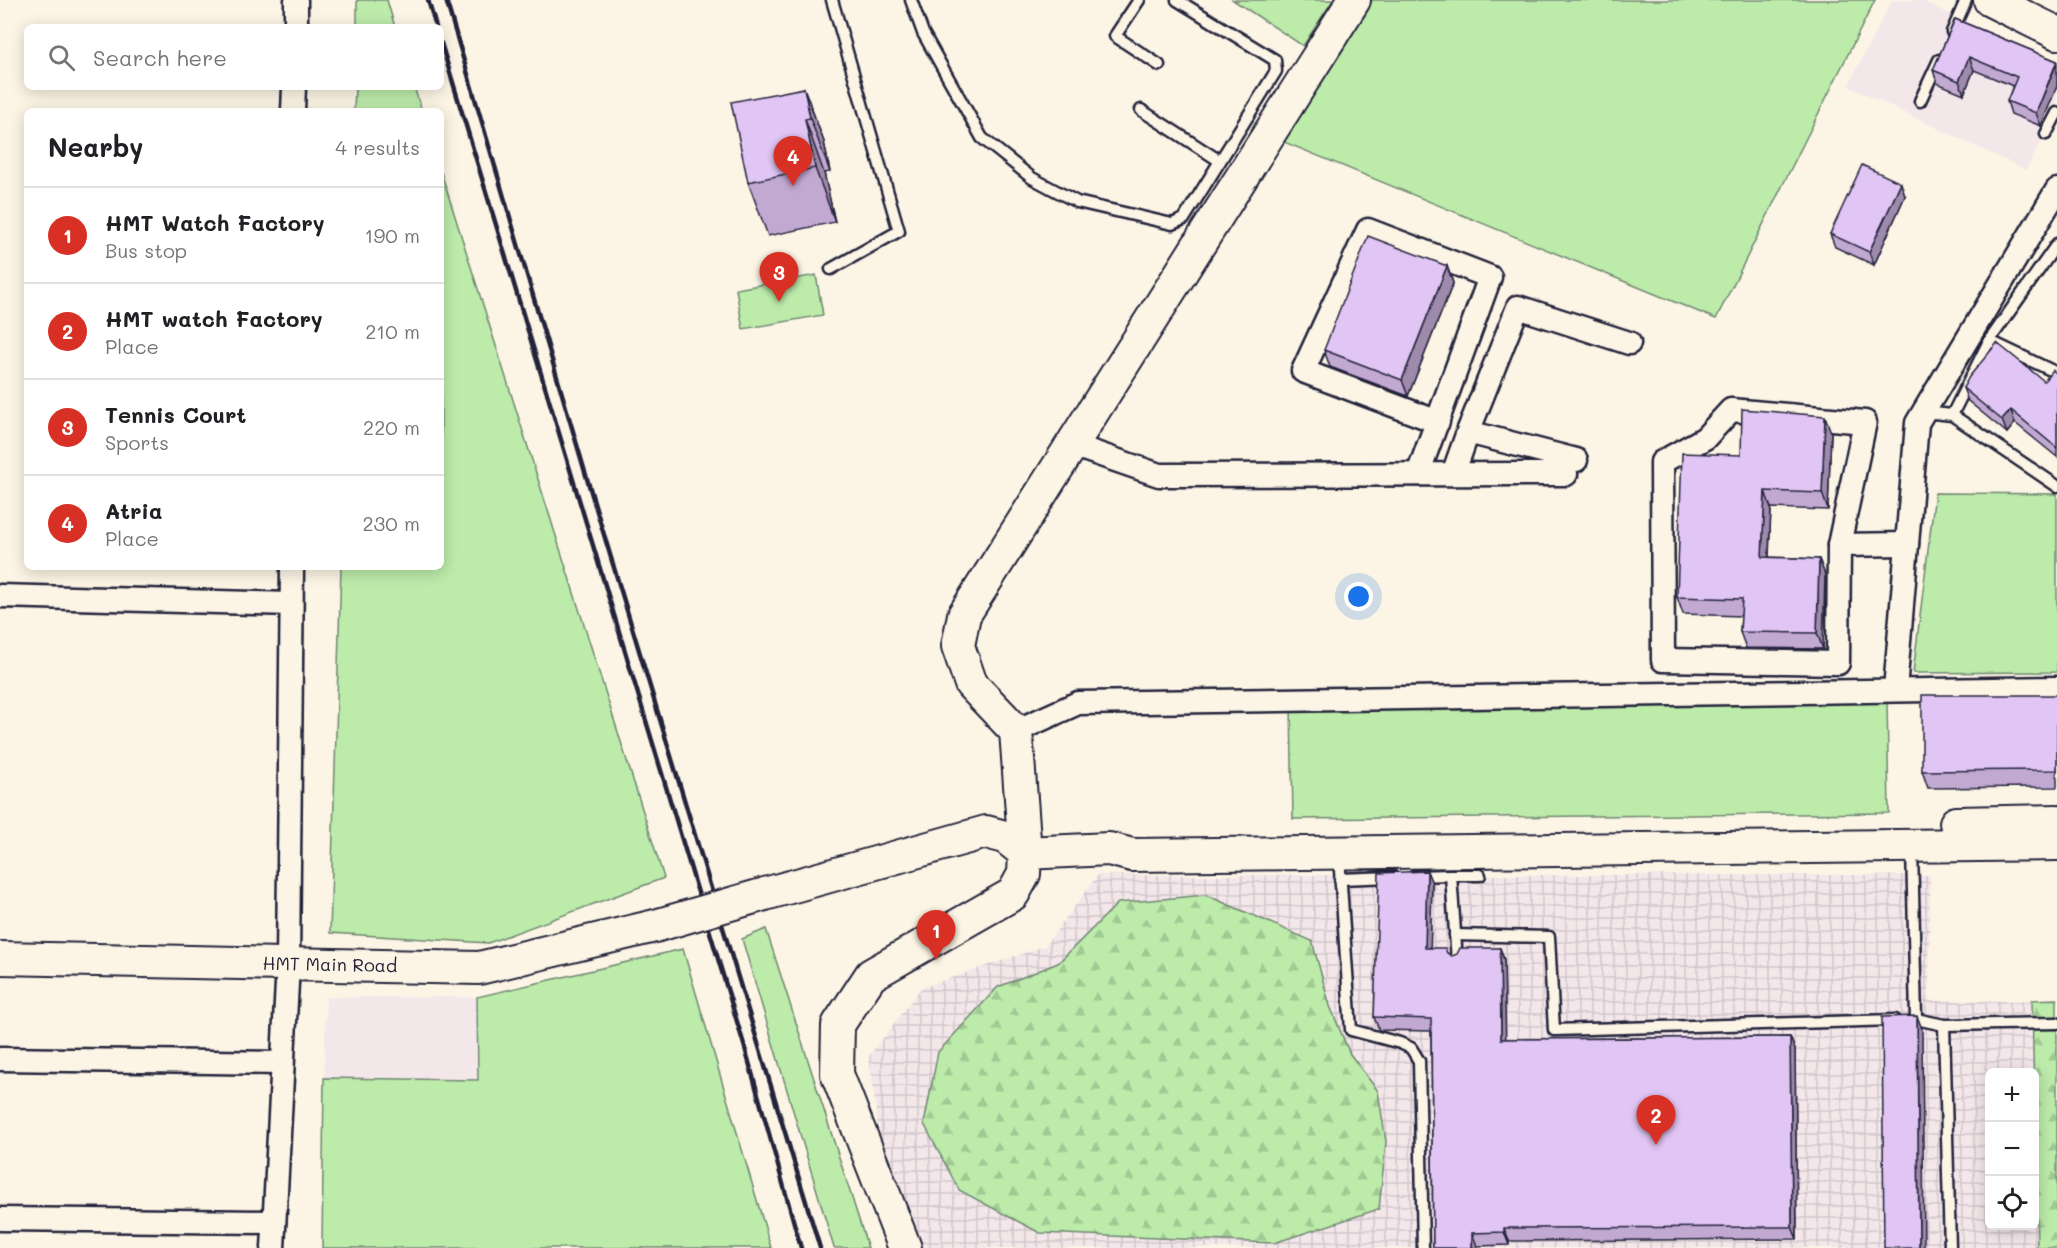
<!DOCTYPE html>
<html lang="en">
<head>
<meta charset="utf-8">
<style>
  :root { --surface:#fff; --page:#f2f2f2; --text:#202124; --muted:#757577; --line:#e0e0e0; --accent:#d93025 }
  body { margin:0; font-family:Mali,sans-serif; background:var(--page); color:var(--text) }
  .controls { position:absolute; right:18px; bottom:18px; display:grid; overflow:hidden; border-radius:9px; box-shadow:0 3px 15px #0003 }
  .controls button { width:54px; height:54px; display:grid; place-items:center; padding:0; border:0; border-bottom:2px solid var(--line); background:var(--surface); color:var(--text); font:30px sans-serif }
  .you { position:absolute; left:1359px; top:597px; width:21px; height:21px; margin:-15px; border:4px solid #fff; border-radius:50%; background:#1a73e8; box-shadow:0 0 0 9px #1a73e833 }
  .badge { display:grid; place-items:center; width:39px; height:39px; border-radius:50%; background:var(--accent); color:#fff; font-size:20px; font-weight:700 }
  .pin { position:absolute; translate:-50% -50px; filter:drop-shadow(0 2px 3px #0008) }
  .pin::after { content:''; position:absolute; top:32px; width:21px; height:18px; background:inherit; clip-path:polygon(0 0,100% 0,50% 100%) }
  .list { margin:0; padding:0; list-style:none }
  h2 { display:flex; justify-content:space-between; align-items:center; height:78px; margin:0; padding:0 24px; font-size:26px }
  h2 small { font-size:20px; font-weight:400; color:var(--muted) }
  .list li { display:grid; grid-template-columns:39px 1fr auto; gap:18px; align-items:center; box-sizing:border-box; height:96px; padding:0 24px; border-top:2px solid var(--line) }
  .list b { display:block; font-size:22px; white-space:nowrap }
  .list p { margin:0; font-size:20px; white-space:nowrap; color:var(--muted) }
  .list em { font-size:20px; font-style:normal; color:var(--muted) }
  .icon { flex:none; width:33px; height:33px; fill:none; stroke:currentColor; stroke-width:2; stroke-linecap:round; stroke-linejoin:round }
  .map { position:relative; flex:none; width:2057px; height:1248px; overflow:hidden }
  .search { position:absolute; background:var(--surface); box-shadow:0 3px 15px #0003; left:24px; top:24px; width:420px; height:66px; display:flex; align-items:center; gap:15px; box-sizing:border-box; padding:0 21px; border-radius:9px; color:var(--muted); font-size:22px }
  .panel { position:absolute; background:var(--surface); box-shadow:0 3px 15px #0003; left:24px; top:108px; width:420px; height:462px; border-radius:9px }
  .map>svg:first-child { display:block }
</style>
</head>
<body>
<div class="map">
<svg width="2057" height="1248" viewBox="0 0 2057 1248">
  <defs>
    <pattern id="industrial-grid" width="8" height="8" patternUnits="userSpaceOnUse" patternTransform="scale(1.5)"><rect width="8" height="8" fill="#f4e7ea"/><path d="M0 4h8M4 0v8" fill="none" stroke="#d1c6ca"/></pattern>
    <pattern id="forest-firs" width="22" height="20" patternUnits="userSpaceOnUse" patternTransform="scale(1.5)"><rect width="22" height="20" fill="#bcebaa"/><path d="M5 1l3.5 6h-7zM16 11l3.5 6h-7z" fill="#a1c993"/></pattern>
  </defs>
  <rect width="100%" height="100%" fill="#fcf5e5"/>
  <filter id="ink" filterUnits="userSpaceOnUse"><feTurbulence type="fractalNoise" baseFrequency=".0167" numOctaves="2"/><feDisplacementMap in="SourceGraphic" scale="12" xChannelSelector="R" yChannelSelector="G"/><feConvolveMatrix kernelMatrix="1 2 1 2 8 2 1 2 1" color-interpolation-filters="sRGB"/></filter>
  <g filter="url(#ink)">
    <g fill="#f4e7ea">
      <polygon points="1892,0 1920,0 2057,63 2057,113 2026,170 1848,86"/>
      <polygon points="326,997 477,997 479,1080 324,1078"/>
    </g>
    <path fill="url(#industrial-grid)" fill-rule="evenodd" d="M1098,875H1930L1929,1001L2057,1000V1248H924L878,1128L869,1056L921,988L1045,946ZM1990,1072H2034V1226H1990Z"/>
    <g fill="#bcebaa" stroke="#6f8672" stroke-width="1.5">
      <polygon points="357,0 387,0 395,27 357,27"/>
      <polygon points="1233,0 1333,0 1303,46"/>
      <polygon points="1372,0 1875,0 1716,319 1284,142"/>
      <polygon points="355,87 414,87 422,111 354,111"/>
      <polygon points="441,172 664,878 488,943 330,933 341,567 441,567"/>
      <polygon points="816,275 823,315 743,329 736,289"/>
      <polygon points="1935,493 2057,494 2057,672 1913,673"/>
      <polygon points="1887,700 1889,813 1293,819 1291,706"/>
      <polygon points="766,929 868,1248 834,1248 742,939"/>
      <polygon points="683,949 771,1248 322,1248 324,1078 478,1080 477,997"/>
    </g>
    <g fill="url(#forest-firs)" stroke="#6f8672" stroke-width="1.5">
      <polygon points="1206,895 1312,941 1330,1006 1350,1054 1378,1091 1386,1142 1379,1209 1274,1243 1040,1233 959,1190 924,1124 938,1052 998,987 1058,963 1118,903"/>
      <polygon points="2057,999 2057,1248 2037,1248 2032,1000"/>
    </g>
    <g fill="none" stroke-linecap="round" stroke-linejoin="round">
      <g stroke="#22223b" stroke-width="15">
        <g id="lane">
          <polyline points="911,0 923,33 982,138 1032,178 1077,202 1172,224 1184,219 1276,71 1275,60 1177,0"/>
          <polyline points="1139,0 1115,36 1159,65"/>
          <polyline points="1952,32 1966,0"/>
          <polyline points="1920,101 1939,60"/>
          <polyline points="1141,110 1220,161"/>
          <polyline points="2046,134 2057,113"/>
          <polyline points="831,269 899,231 832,0"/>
          <polyline points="1992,342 2057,373"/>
          <polyline points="1924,412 1952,415 2057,486"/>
          <polyline points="1952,415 1989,341 2057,244"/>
          <polyline points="1912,848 1916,1019 1944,1025 1950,1248"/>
          <polyline points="1339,856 1351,1030 1400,1043 1411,1048 1419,1061 1423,1248"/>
          <polyline points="1451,875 1480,875"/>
          <polyline points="1415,876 1451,875 1457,961"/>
          <polyline points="1340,879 1393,877"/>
          <polyline points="1455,935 1549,937 1554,1030 1895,1020"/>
          <polyline points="1944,1025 2057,1023"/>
        </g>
      </g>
      <g stroke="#22223b" stroke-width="27">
        <g id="street">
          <polyline points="296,27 296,0"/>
          <polyline points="293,111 294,87"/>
          <polygon points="1731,410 1865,422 1839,545 1838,663 1663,660 1662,462 1705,438"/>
          <polyline points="1468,432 1518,307 1629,343"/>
          <polyline points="1072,445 1159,475 1566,474"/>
          <polyline points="1418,474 1490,277 1368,230 1303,371 1438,422"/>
          <polyline points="1453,474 1468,432 1576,460"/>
          <polyline points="1839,545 1907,544"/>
          <polyline points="0,596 291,604"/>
          <polyline points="1895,690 1917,423 2057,190"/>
          <polyline points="1016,731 1078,703 2057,688"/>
          <polyline points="0,1059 282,1063"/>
          <polyline points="0,1219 274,1222"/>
          <polyline points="273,1248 288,964 292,567"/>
        </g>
      </g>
      <g stroke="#22223b" stroke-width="36">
        <g id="secondary">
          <polyline points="1354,0 964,615 958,646 971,684 1016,731 1025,853 1109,849 1132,855 2057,844"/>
          <polyline points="1990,0 2057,33"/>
          <polyline points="1956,823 2057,821"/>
          <polyline points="765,894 986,832 1005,837 1025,853 1024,874 1013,894 871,975 838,1025 837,1074 905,1248"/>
          <polyline points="0,958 479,968 655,926"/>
        </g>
      </g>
      <use href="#lane" stroke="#fcf5e5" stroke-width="10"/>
      <use href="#street" stroke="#fcf5e5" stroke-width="22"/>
      <use href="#secondary" stroke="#fcf5e5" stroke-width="32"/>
      <g stroke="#22223b" stroke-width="4.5">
        <polyline points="428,0 436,27"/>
        <polyline points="446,0 585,472 820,1248"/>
        <polyline points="441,43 745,1048 801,1248"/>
      </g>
      <g stroke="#22223b" stroke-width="36" stroke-linecap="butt">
        <polyline id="secondary-bridge" points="655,926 765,894"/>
      </g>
      <use href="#secondary-bridge" stroke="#fcf5e5" stroke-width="32"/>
    </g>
    <g fill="#c2a9d2" stroke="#22223b" stroke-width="1.5">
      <polygon points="1955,19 2057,61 2041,126 2011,114 2007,101 2013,86 1974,70 1964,94 1937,83 1933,70"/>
      <polygon points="804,88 824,142 830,172 824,173 835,222 768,236 748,182"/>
      <polygon points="1905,196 1874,265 1835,247 1830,234"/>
      <polygon points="1447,266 1453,283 1408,396 1330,367 1324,350"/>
      <polygon points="2057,374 2057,457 2015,423 2007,433 1968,401 1963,388 2044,381"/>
      <polygon points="1831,432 1828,510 1771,508 1769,557 1819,559 1825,575 1823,649 1746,648 1740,632 1741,616 1683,614 1677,597 1741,455"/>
      <polygon points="2057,695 2057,787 1928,788 1922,771"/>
      <polygon points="1432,883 1430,948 1447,953 1452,956 1500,948 1504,960 1505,1039 1790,1037 1795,1050 1797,1239 1509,1241 1509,1245 1477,1246 1477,1248 1433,1248 1431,1031 1379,1030 1374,1017"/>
    </g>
    <g fill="#9e8aab" stroke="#22223b" stroke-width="1.5">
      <polygon points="1969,57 1974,70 1964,94 1959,81"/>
      <polygon points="2057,63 2057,86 2041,126 2036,113"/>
      <polygon points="804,88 824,142 830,172 810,118"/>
      <polygon points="805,119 824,173 835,222 815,168"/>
      <polygon points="1901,183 1905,196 1874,265 1869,252"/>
      <polygon points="1447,266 1453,283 1408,396 1402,380"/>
      <polygon points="2011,410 2015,423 2007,433 2002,420"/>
      <polygon points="1825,416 1831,432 1828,510 1822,493"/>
      <polygon points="1765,491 1771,508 1768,573 1762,557"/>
      <polygon points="1819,559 1825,575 1823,649 1817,633"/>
      <polygon points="1427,871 1432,883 1430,961 1425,948"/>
      <polygon points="1500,948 1504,960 1506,1051 1501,1039"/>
      <polygon points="1917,1016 1922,1029 1924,1248 1919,1248"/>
      <polygon points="1790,1037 1795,1050 1797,1239 1792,1227"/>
      <polygon points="1504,1228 1509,1241 1509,1245 1504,1232"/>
      <polygon points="1472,1233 1477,1246 1477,1248 1472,1248"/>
    </g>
    <g fill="#e1c5f4" stroke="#22223b" stroke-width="1.5">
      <polygon points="1955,19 2057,61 2036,113 2007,101 2017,77 1969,57 1959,81 1933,70"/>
      <polygon points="804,88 810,118 805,119 815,168 748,182 731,102"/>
      <polygon points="1862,165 1901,183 1869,252 1830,234"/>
      <polygon points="1368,236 1447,266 1402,380 1324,350"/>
      <polygon points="1997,343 2044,381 2053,370 2057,374 2057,448 2011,410 2002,420 1963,388 1969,377"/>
      <polygon points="1742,409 1825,416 1822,493 1765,491 1762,557 1819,559 1817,633 1740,632 1742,599 1677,597 1682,453 1741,455"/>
      <polygon points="1922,695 2057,695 2057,770 1922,771"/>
      <polygon points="1427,871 1425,948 1445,948 1447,953 1452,956 1457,954 1460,948 1500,948 1501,1039 1790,1037 1792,1227 1504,1228 1504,1232 1472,1233 1472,1248 1433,1248 1431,1019 1374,1017 1379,873"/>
      <polygon points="1917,1016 1919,1248 1884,1248 1882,1017"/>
    </g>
  </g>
  <g text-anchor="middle" stroke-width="6" stroke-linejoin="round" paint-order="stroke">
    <g font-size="18" fill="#22223b" stroke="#fcf5e5">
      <text transform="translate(330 965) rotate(1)" y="6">HMT Main Road</text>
    </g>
  </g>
</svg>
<div class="controls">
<button>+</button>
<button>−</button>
<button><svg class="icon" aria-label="locate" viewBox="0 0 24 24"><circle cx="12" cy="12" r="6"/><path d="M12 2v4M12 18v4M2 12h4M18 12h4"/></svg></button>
</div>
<div class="you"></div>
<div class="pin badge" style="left:936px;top:960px">1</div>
<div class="pin badge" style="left:1656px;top:1145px">2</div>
<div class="pin badge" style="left:779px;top:302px">3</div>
<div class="pin badge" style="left:793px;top:186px">4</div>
<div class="search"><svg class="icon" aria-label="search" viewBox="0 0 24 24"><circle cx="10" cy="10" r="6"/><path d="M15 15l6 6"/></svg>Search here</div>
<section class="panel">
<h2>Nearby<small>4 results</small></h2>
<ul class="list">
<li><span class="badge">1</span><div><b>HMT Watch Factory</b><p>Bus stop</p></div><em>190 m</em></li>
<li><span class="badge">2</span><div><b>HMT watch Factory</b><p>Place</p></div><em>210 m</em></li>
<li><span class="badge">3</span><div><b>Tennis Court</b><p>Sports</p></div><em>220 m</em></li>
<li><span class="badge">4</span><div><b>Atria</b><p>Place</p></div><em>230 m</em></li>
</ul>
</section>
</div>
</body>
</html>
